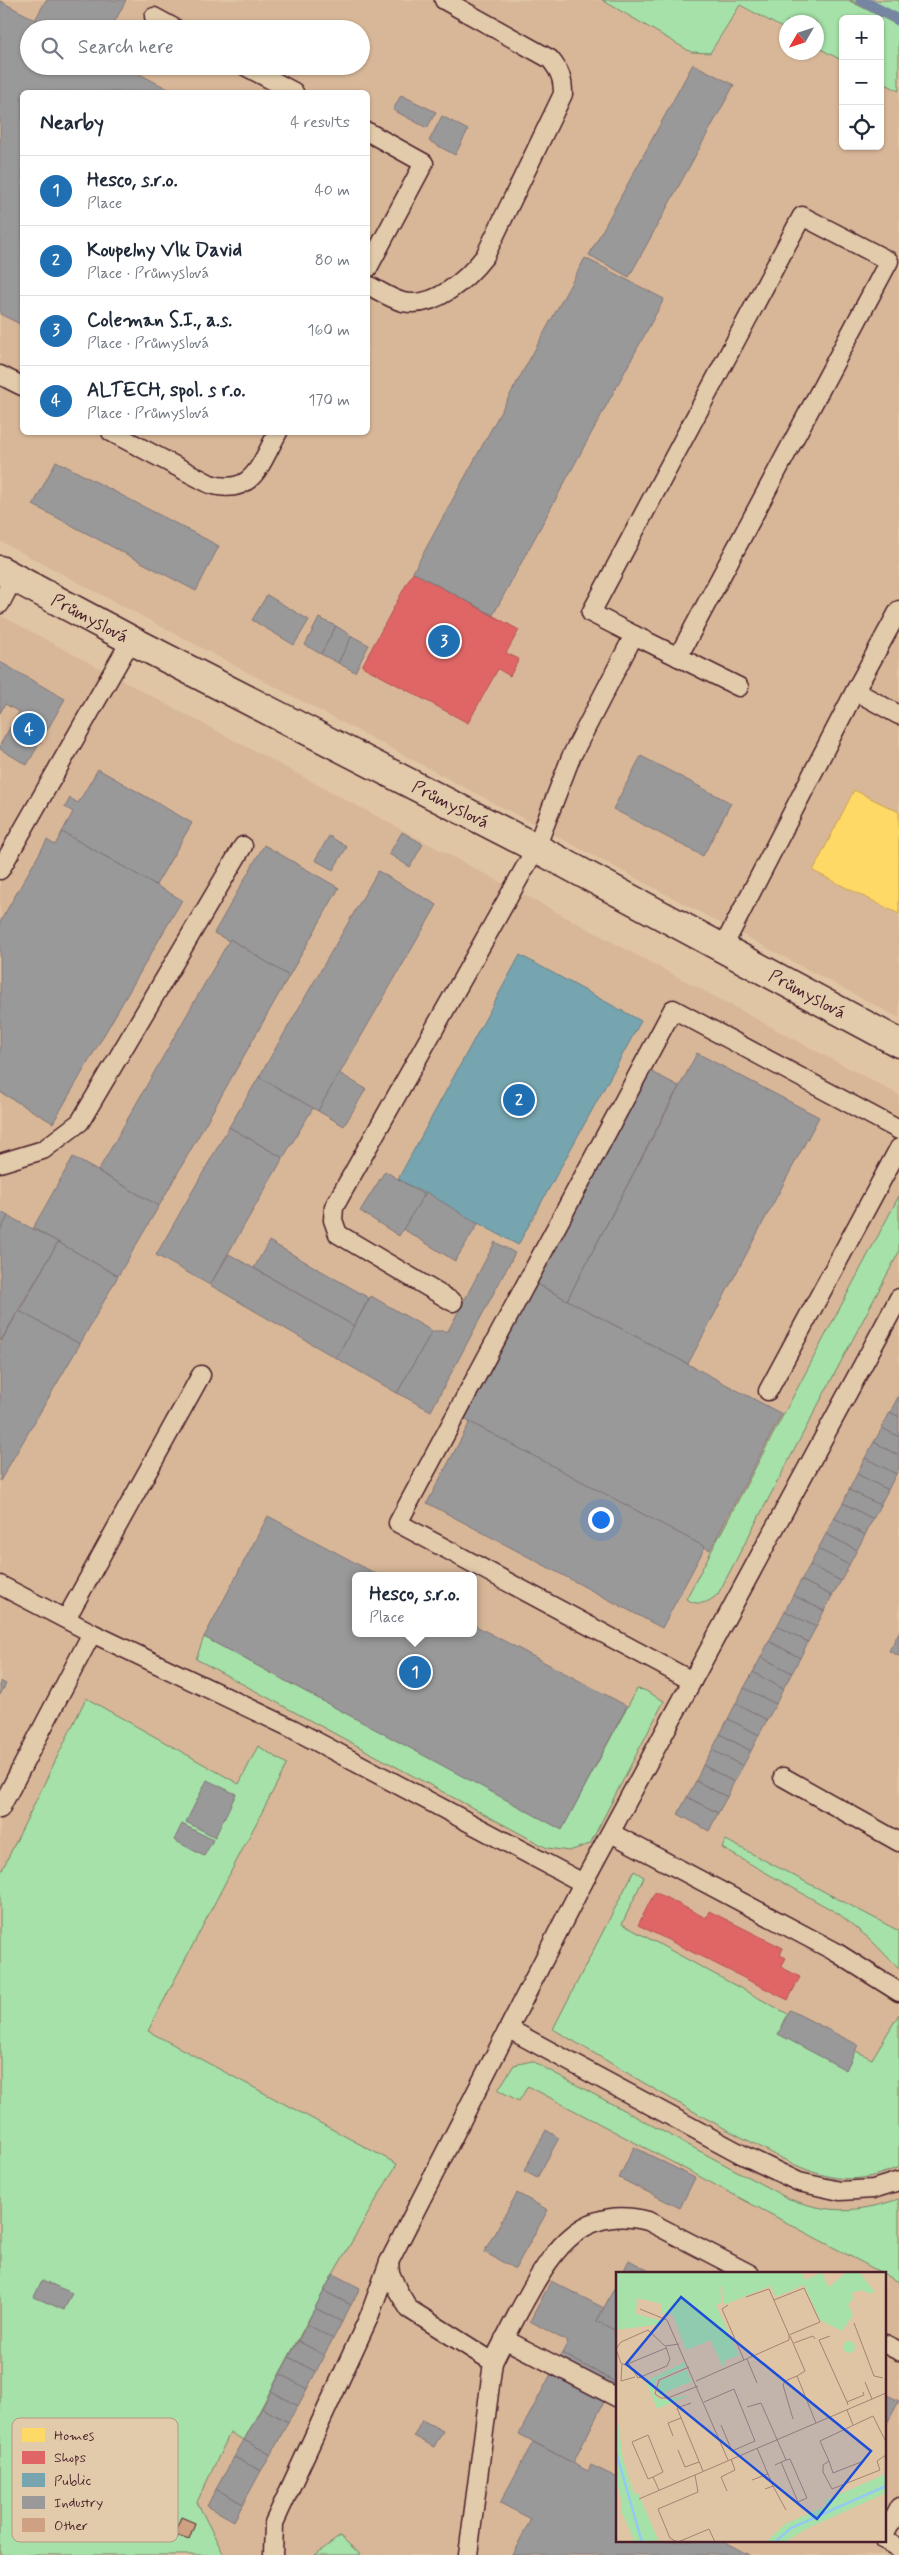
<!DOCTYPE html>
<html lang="en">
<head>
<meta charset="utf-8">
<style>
  :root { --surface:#fff; --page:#f6f6f7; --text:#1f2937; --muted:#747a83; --line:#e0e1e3; --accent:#1f6fb2 }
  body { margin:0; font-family:Mynerve,sans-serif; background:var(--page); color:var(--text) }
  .controls { position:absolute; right:15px; top:15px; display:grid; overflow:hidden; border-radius:8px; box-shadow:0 1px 4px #0004 }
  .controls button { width:45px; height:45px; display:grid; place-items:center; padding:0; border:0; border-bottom:1px solid var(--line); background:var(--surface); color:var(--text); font:25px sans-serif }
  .compass { position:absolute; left:779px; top:15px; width:45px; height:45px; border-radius:50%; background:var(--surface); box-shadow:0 1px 4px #0004; rotate:231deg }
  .you { position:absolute; left:600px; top:1519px; width:18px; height:18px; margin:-12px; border:4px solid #fff; border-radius:50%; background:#1a73e8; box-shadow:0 0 0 8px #1a73e833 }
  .badge { display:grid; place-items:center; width:32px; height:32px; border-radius:50%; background:var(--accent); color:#fff; font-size:16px; font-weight:700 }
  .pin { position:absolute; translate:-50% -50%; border:2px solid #fff; box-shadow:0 1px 5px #0006 }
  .popup { position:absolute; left:352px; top:1572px; width:125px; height:65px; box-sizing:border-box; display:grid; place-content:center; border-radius:8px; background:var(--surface); filter:drop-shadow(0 1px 4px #0005); font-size:16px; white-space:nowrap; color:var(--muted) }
  .popup b { font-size:19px; color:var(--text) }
  .popup::after { content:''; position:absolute; left:50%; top:100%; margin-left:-10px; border:10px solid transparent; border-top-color:var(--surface) }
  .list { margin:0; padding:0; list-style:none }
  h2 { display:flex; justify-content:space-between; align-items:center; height:65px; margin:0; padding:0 20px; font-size:21px }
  h2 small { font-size:16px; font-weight:400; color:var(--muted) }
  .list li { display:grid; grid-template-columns:32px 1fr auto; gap:15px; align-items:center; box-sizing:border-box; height:70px; padding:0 20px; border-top:1px solid var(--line) }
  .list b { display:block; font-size:19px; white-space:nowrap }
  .list p { margin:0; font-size:16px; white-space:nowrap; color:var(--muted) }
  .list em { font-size:16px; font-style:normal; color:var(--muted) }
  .icon { flex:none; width:28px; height:28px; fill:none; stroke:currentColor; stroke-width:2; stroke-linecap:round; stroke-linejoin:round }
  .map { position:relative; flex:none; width:899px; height:2555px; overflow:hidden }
  .search { position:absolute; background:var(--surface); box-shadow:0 1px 4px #0004; left:20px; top:20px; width:350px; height:55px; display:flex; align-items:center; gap:12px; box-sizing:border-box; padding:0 18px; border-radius:28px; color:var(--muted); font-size:19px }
  .panel { position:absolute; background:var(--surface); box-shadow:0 1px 4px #0004; left:20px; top:90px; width:350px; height:345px; border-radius:8px }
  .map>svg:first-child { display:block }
</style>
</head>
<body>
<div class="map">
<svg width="899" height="2555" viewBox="0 0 899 2555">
  <rect width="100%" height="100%" fill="#e0c5a4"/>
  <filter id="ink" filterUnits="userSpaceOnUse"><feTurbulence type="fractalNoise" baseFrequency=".02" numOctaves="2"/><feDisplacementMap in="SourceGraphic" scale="10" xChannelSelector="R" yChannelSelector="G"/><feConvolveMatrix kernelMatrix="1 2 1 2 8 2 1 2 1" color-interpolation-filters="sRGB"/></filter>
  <g filter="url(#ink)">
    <g fill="#d8b798" fill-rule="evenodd">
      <path d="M0,0H602L691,52L710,54L740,6L786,31V52H816L817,47L843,61V146H880V81L899,91V1018L0,541ZM29,29H361V66H29ZM22,92H368V432H22Z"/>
      <path d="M0,615L899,1095V2555H361L340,2536L315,2555H224L197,2502L245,2401L0,2291ZM356,1576H474V1633H356ZM618,2274H885V2541H618Z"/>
    </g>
    <g fill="#a5e1a8" stroke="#78806a">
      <polygon points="602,0 848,0 899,26 899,91 880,81 880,19 843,19 843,61 817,47 816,22 786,22 786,30 740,5 710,53 691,52"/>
      <polygon points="850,0 899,0 899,25"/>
      <path d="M899,1196V1252L718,1594C707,1604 699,1606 686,1599Z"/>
      <polygon points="204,1637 562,1829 637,1689 644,1690 664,1701 590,1844 569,1851 547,1848 196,1659"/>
      <polygon points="86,1698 239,1784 258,1746 287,1764 148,2031 397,2164 333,2274 244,2440 230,2433 197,2502 224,2555 0,2555 0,1874"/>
      <polygon points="726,1840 899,1931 899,1969 871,1940 839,1914 722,1848"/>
      <path d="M634,1871L644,1877L622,1924L858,2052L872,2059L899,2014V2167C878,2176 855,2182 832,2177C804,2172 780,2157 755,2144C686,2110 620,2068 553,2029Z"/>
      <path d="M532,2061L787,2198C829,2214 856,2213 899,2199V2282L528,2086L519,2101L498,2090L514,2065Z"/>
      <polygon points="340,2536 361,2555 315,2555"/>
    </g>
    <polygon fill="#ffd966" stroke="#c9a154" points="854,790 899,812 899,914 813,871"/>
    <g fill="#e06666" stroke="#b35154">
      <polygon points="413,572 519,630 506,653 519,659 510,676 498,669 468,723 362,666"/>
      <polygon points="655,1892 706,1918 709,1911 783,1948 780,1955 786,1958 781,1967 800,1977 788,2000 638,1925"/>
    </g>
    <polygon fill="#76a5af" stroke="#697d87" points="520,955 641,1021 518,1245 398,1179"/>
    <g fill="#999" stroke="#817478">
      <polygon points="46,0 126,0 111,29 53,29 35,20"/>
      <polygon points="0,1 53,29 29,29 29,66 124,66 174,92 22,92 22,325 0,314"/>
      <polygon points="693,64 734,85 629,277 589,255"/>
      <polygon points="401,95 436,112 427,128 393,110"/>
      <polygon points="442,116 468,130 455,155 429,141"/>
      <polygon points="585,258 664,299 493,615 413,572"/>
      <polygon points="56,461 219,546 196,591 33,505"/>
      <polygon points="267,595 309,620 294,645 252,620"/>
      <polygon points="319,618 336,626 321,654 305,645"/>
      <polygon points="336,626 352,636 338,663 321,654"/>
      <polygon points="352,636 369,645 355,672 338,663"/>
      <polygon points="0,662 65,699 27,765 0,749 0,745 19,712 5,704 0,713"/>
      <polygon points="641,756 731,803 703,856 613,809"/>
      <polygon points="98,769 192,823 156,885 62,832 73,812 65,807 70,798 78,803"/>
      <polygon points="62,832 182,900 53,1123 0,1092 0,922 47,840 55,845"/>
      <polygon points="402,832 423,844 410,867 389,854"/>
      <polygon points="329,836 347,847 333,870 315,860"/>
      <polygon points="264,845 339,888 289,976 230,939 229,941 214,933"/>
      <polygon points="378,871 437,905 318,1111 259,1077"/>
      <polygon points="230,939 289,976 159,1206 98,1171"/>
      <polygon points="697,1053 819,1117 688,1364 567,1300"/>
      <polygon points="650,1071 679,1086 567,1300 536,1283"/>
      <polygon points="339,1073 366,1089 344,1126 318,1111"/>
      <polygon points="259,1077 313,1108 283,1158 229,1127"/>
      <polygon points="229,1127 283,1158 210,1285 156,1255"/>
      <polygon points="73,1157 159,1206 118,1276 33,1228"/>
      <polygon points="385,1171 424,1195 399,1236 360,1211"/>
      <polygon points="426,1192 478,1224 455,1261 403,1229"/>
      <polygon points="0,1211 8,1216 0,1231"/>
      <polygon points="8,1216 58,1242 0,1342 0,1231"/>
      <polygon points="269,1241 369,1298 354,1326 254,1268"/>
      <polygon points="58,1242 118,1276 80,1344 19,1311"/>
      <polygon points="495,1242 515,1253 431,1411 397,1393 432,1331 448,1331"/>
      <polygon points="229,1254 354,1326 336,1358 210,1285"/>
      <polygon points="535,1283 782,1414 710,1550 464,1419"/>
      <polygon points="371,1296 432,1331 397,1393 336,1358"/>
      <polygon points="19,1311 80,1344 0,1481 0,1343"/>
      <polygon points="898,1397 899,1397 899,1417 890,1412"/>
      <polygon points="890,1412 899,1417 899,1437 882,1428"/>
      <polygon points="470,1422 705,1547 662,1628 427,1503"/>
      <polygon points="882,1428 899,1437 899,1456 874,1442"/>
      <polygon points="874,1442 899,1456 899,1469 896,1474 865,1458"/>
      <polygon points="865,1458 896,1474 888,1490 857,1474"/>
      <polygon points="857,1474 888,1490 880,1505 849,1490"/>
      <polygon points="849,1490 880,1505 873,1519 843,1503"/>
      <polygon points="843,1503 873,1519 865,1535 834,1518"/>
      <polygon points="268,1516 380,1576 356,1576 356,1633 474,1633 474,1625 627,1706 562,1830 204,1637"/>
      <polygon points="834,1518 865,1535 857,1550 826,1534"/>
      <polygon points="826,1534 857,1550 849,1565 818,1549"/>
      <polygon points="818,1549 849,1565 841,1581 810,1565"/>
      <polygon points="810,1565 841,1581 832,1596 801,1580"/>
      <polygon points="801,1580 832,1596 824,1611 793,1595"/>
      <polygon points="793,1595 824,1611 816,1627 785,1611"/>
      <polygon points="785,1611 816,1627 808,1642 777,1626"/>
      <polygon points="777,1626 808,1642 800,1658 769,1641"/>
      <polygon points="899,1632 899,1656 889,1651"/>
      <polygon points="769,1641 800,1658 792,1673 761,1657"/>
      <polygon points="761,1657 792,1673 783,1689 753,1672"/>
      <polygon points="753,1672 783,1689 776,1704 744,1688"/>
      <polygon points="0,1681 6,1684 0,1695"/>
      <polygon points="744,1688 776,1704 767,1720 736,1703"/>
      <polygon points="736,1703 767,1720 759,1735 728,1719"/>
      <polygon points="728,1719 759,1735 751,1751 720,1734"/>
      <polygon points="720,1734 751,1751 743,1766 712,1750"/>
      <polygon points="712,1750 743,1766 734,1782 703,1765"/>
      <polygon points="703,1765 734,1782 727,1797 696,1781"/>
      <polygon points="207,1780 236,1794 215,1837 186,1822"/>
      <polygon points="696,1781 727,1797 718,1813 687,1797"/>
      <polygon points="687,1797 718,1813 709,1831 678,1814"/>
      <polygon points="182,1824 213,1840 204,1856 174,1840"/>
      <polygon points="790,2010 858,2045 846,2070 778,2034"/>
      <polygon points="546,2130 559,2138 537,2178 524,2171"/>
      <polygon points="634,2147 695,2178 680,2208 619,2178"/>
      <polygon points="517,2193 548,2210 515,2269 484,2252"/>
      <polygon points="629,2260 655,2274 622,2274"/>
      <polygon points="333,2274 360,2288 351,2305 324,2291"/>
      <polygon points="42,2280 72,2293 64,2310 34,2297"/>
      <polygon points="551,2281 604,2308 597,2321 618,2332 618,2376 615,2382 562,2353 568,2342 530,2321"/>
      <polygon points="618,2281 618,2332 597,2321"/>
      <polygon points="324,2291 351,2305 342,2322 315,2308"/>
      <polygon points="315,2308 342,2322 333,2339 307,2324"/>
      <polygon points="307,2324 333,2339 324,2355 298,2341"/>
      <polygon points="298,2341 324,2355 316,2372 289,2357"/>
      <polygon points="562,2353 615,2382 604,2402 551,2374"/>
      <polygon points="289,2357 316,2372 307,2389 280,2374"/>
      <polygon points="280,2374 307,2389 298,2406 271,2391"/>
      <polygon points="551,2374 604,2402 573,2463 519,2434"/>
      <polygon points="271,2391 298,2406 288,2422 262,2408"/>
      <polygon points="885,2394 899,2401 885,2427"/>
      <polygon points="262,2408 288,2422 271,2455 244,2440"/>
      <polygon points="422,2420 443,2431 434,2447 414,2436"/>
      <polygon points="244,2440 271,2455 261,2471 234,2457"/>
      <polygon points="533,2442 588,2471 591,2465 618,2478 618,2541 723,2541 749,2555 512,2555 531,2519 500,2503"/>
      <polygon points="234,2457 261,2471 243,2504 216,2489"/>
      <polygon points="216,2489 243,2504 234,2521 207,2506"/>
    </g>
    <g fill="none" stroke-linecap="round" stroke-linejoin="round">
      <polyline stroke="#7686a2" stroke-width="11" points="861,0 899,20"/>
    </g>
    <polygon fill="#cea183" stroke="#4a1f2b" points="181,2517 195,2523 189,2539 174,2534"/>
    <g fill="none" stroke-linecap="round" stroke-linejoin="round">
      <g stroke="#4a1f2b" stroke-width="21">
        <g id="service">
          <polyline points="154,17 176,29"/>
          <polyline points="245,66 294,92"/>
          <polyline points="368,132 424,163 368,268"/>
          <path d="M368,285C378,290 391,299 403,302C435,309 467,279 485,256L563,94C563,79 560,71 550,59L444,0"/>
          <polyline points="0,375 22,386"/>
          <path d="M111,432L210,484C253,497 260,464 278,432"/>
          <polyline points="0,604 14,577"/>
          <polyline points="634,635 591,613 802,216 889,261 678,657"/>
          <polyline points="855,691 899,610"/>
          <polyline points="0,870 131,640"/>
          <polyline points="722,949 855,691 899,715"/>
          <polyline points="0,1163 43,1150 80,1122 243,846"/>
          <polyline points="453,1302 338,1234 333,1220 334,1207 536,848 571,757 634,635 739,687"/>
          <polyline points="768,1391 899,1148"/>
          <polyline points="0,1585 92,1633 0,1809"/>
          <polyline points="66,1619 201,1375"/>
          <polyline points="92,1633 291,1728 583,1883"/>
          <polyline points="692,1681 398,1523 673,1009 899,1130"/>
          <polyline points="783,1777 899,1842"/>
          <polyline points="611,1833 834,1951 899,1992"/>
          <polyline points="509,2029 743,2155 799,2182 840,2191 873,2189 899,2181"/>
          <polyline points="389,2262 390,2273 398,2291 409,2309 493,2362 468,2555"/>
          <polyline points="504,2339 618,2398"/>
          <polyline points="885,2344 899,2351"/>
          <path d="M493,2362C504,2340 515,2318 527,2297C554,2248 584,2204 648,2221L750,2274"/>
          <polyline points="885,2534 899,2507"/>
          <polyline points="885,2540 899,2549"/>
          <polyline points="273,2555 274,2523 369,2317 389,2262 583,1883 899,1298"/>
        </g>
      </g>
      <g stroke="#4a1f2b" stroke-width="31">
        <g id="minor">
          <path id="s1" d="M0,570L131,640L536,848L899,1043"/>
        </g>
      </g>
      <use href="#service" stroke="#e1cbaa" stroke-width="18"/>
      <use href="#minor" stroke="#e1cbaa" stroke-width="28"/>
    </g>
  </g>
  <g text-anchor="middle" stroke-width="5" stroke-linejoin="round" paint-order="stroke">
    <g font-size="18" fill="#4a1f2b" stroke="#e1cbaa">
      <text dy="6" stroke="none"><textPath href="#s1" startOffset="102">Průmyslová</textPath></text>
      <text dy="6" stroke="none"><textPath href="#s1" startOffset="508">Průmyslová</textPath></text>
      <text dy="6" stroke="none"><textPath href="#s1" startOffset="912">Průmyslová</textPath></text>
    </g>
  </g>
  <g transform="translate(616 2272)">
    <rect width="270" height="270" fill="#e0c5a4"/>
    <path d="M0,0H185L190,8L205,0L213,15L231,0H243L258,19L255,22L246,18L236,21L237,27L232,32L237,43L226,59L204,48L188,13L160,25L154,14L108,33L106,15H104L106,30L100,33L123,83L108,89L109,93L106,94L95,68L70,78L57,43L46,41V32L21,26L20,42L46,49V52L0,58ZM227 75a6 6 0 1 1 12 0a6 6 0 1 1-12 0ZM69,90V95L40,108L37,120L41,126L48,128L74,123L41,137L30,109ZM71,98L77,114L74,110L49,120L51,125L41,122L44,109ZM0,134L7,188L18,222L22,221L43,270H19L5,239L6,230L0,208ZM270,202V221L192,256L169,270H150L169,252L210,234V228Z" fill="#a5e1a8"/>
    <path fill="none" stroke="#94caf2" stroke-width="2.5" d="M0,180L26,270M159,270L175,256L270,214"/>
    <path fill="none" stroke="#a48374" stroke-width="1" d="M130,25L153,17L173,63L204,50L188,16L158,28M112,33L106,37L128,88L173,68V63M24,37L51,48L112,188M238,51L258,104L267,106M174,64L189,99L181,104M214,64L203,68L231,130M178,71L197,64L199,67M50,76L9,93L5,91L0,77L5,70L32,58L49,74L63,72M131,87L141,111M6,92L5,109L19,105M13,92L22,106L51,94L54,87L50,75M73,95L43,108L39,122L45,126H52L82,114M80,109L128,88M249,110L256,127M88,130L118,117L139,169L116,179M75,131L61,136L87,199M232,133L231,130L248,123L247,120M131,135L145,131L170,188L159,193M231,138L237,153M177,147L167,113L169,109L181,104L200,151M105,153L116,179M57,164L52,151L65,146M270,170L257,144L204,169L213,189L207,193V200L216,217L264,198L261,189L270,183M62,178L69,195L83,190M213,189L217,201L245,190M165,190L182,230L191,226L174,187L170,188M37,205L47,200L32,163L16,170L32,207L37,205L43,218M136,208L152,202L141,176M157,214L170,238M149,217L157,214L152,202M111,219L105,205L119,198L115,187M23,227L270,121M61,270L54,266L42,237L82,220L79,203M62,270L93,257L99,270"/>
    <path fill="#1d4ed8" fill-opacity="0.15" stroke="#1d4ed8" stroke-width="2.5" d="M65,25L255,179L201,247L10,92Z"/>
    <rect width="270" height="270" fill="none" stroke="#4a1f2b" stroke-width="2.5"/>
  </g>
  <rect x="12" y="2418" width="166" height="124" rx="8" fill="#e1cbaa" stroke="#b49784" stroke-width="1"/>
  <rect x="22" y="2428" width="23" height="14" fill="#ffd966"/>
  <rect x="22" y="2451" width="23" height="13" fill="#e06666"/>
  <rect x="22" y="2473" width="23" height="14" fill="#76a5af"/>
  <rect x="22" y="2496" width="23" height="13" fill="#999"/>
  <rect x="22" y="2518" width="23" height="14" fill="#cea183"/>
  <g font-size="14" fill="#4a1f2b">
    <text x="54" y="2440">Homes</text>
    <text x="54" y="2462">Shops</text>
    <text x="54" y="2485">Public</text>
    <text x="54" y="2507">Industry</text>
    <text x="54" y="2530">Other</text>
  </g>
</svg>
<div class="controls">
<button>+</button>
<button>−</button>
<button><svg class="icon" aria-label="locate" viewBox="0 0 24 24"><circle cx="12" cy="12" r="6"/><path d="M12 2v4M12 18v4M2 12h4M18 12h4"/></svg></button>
</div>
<svg class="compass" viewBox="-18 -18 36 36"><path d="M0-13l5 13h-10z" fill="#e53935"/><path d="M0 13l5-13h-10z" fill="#747a83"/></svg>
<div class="you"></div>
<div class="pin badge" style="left:415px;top:1672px">1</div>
<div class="popup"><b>Hesco, s.r.o.</b>Place</div>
<div class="pin badge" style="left:519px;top:1100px">2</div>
<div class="pin badge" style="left:444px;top:641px">3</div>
<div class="pin badge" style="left:29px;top:729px">4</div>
<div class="search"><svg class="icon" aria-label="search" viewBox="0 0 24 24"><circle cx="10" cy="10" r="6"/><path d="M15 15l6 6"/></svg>Search here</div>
<section class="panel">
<h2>Nearby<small>4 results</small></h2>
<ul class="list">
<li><span class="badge">1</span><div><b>Hesco, s.r.o.</b><p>Place</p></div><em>40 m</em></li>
<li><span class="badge">2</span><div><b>Koupelny Vlk David</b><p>Place · Průmyslová</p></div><em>80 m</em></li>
<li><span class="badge">3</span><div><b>Coleman S.I., a.s.</b><p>Place · Průmyslová</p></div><em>160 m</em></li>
<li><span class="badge">4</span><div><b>ALTECH, spol. s r.o.</b><p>Place · Průmyslová</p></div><em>170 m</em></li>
</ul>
</section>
</div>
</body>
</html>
